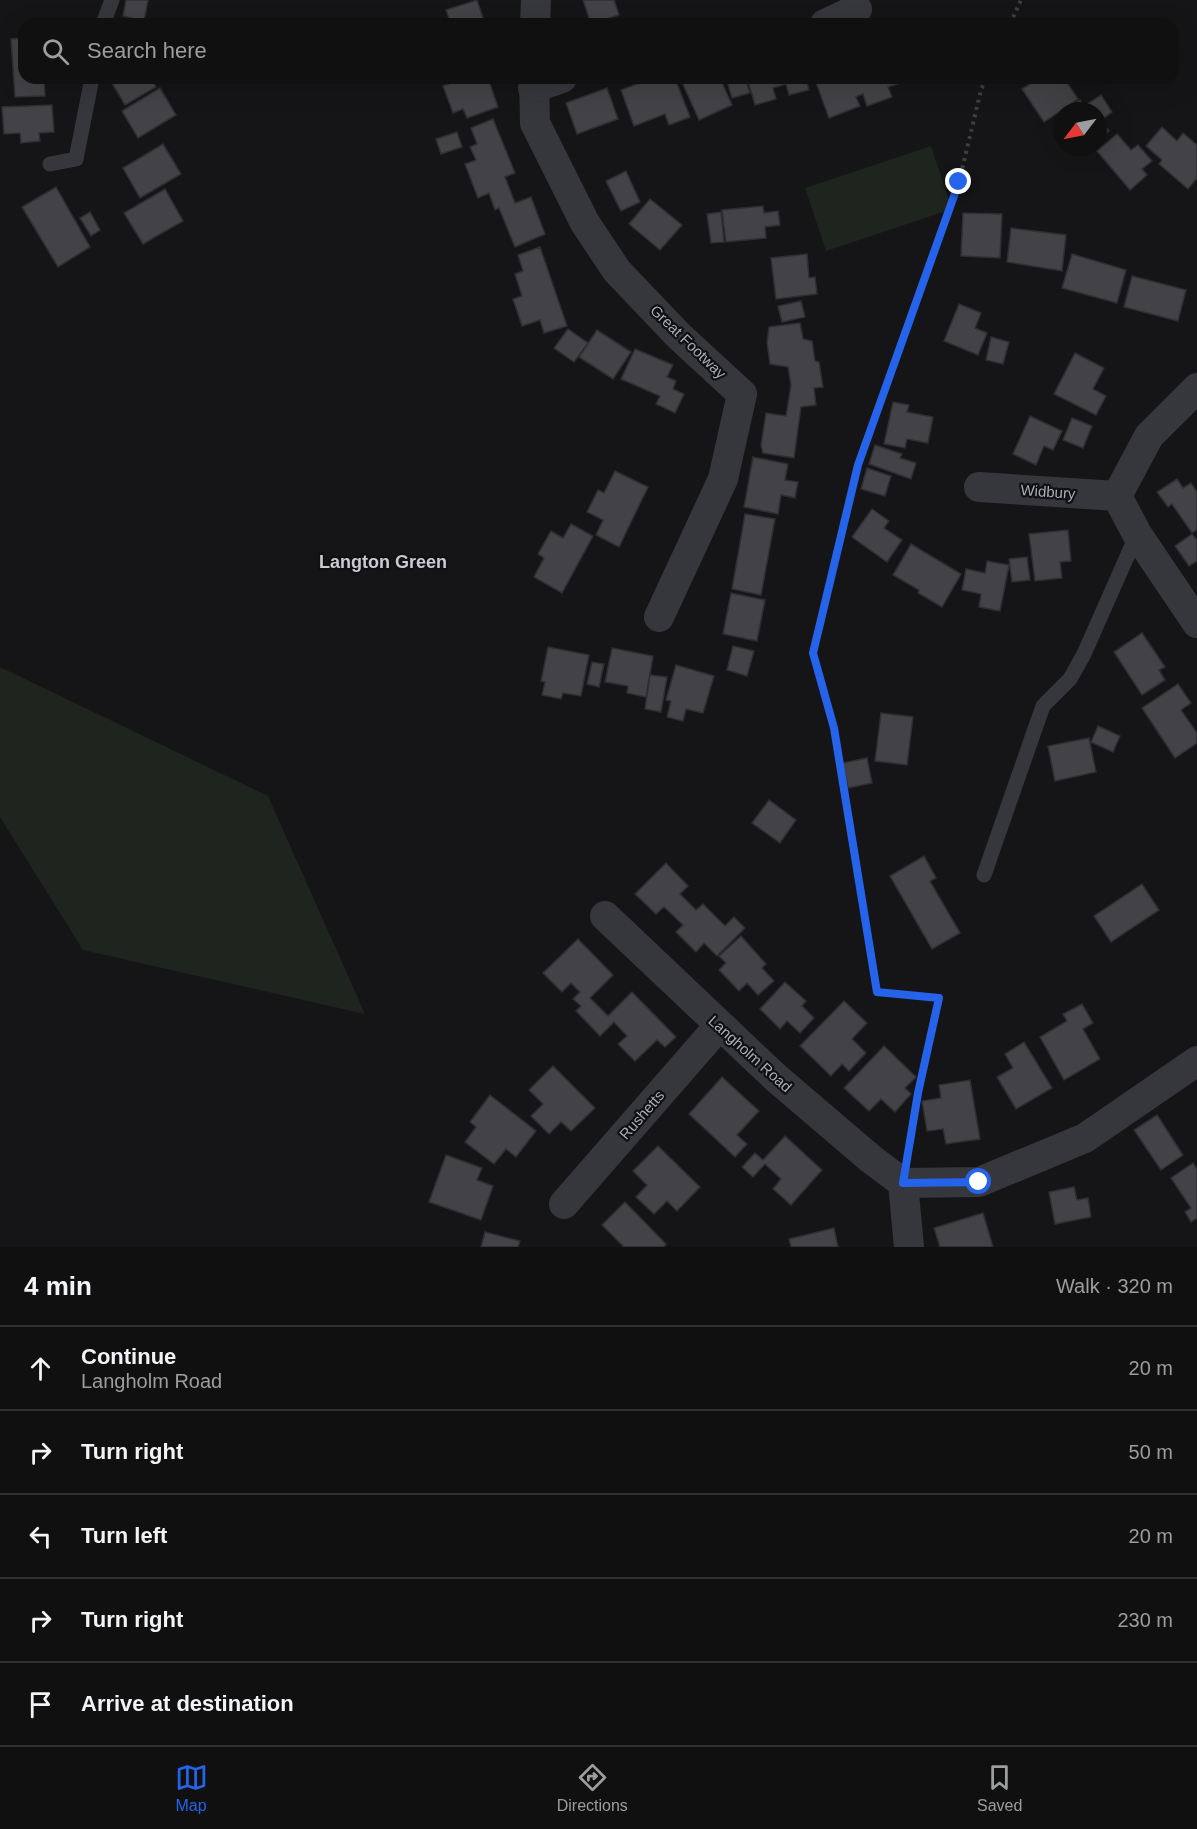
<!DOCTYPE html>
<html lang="en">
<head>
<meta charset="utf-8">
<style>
  :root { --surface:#101011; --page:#19191a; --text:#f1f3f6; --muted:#9c9d9f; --line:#303031; --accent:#2563eb }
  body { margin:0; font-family:Helvetica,sans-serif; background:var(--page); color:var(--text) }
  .compass { position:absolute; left:1053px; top:102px; width:54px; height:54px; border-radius:50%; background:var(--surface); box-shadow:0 6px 24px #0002; rotate:238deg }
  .stop { position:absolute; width:18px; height:18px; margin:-14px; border:4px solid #2563eb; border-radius:50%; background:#fff }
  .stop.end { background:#2563eb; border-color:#fff; box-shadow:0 2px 6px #0008 }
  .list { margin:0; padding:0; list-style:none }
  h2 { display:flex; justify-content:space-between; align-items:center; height:78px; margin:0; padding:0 24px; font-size:26px }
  h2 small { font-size:20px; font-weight:400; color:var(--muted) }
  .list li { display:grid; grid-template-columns:39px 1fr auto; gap:18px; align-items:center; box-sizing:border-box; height:84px; padding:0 24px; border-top:2px solid var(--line) }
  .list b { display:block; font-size:22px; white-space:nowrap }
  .list p { margin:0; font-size:20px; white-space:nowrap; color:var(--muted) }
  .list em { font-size:20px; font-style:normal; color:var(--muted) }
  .icon { flex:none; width:33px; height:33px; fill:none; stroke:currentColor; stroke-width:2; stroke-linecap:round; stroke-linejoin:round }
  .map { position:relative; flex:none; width:1197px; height:1247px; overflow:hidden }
  .search { position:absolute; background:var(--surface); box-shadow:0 6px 24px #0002; left:18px; right:18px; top:18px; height:66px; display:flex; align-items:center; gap:15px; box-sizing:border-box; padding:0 21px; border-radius:18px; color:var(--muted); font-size:22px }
  .sheet { height:498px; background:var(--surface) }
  nav { display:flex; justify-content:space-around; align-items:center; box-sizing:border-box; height:84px; border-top:2px solid var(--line); background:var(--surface); font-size:16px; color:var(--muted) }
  nav a { display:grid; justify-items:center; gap:3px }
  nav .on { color:var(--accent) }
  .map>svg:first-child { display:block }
</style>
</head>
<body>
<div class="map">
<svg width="1197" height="1247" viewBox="0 0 1197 1247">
  <rect width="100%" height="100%" fill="#151517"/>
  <g fill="#1e251e">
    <polygon points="931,146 952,209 826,251 805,188"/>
    <polygon points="0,667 268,796 365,1014 83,950 0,817"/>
  </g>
  <g fill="#424247" stroke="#2f2f33" stroke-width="1.5">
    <polygon points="126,0 148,0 144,21 123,16"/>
    <polygon points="477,0 485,24 451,24 446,10"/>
    <polygon points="583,0 614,0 619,15 591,24"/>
    <polygon points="24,38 24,78 44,78 45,96 15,97 11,39"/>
    <polygon points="109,78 151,78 156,87 125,105"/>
    <polygon points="464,78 488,78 498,107 467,118 463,109 453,113 443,86"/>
    <polygon points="653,78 675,78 690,117 669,125 665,114 634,126 621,90"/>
    <polygon points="686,78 720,78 732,105 699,120 681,80"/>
    <polygon points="726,78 745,78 750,93 732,98"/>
    <polygon points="747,78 806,78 809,90 789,95 786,84 773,88 776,99 755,105"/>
    <polygon points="820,78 901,78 903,82 888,87 892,97 867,106 863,94 856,97 860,106 829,118 815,80"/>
    <polygon points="1039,78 1064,78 1078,99 1044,122 1022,89"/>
    <polygon points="160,88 176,115 138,138 122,111"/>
    <polygon points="607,88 618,119 577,134 566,103"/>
    <polygon points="1101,95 1112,112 1101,120 1109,131 1098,138 1098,111 1064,111 1080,100 1084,106"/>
    <polygon points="52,105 54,132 39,133 40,141 21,143 20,133 4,134 2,107"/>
    <polygon points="493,119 515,173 505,177 515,203 531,197 545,234 515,247 499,208 495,210 489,193 478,198 465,164 476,160 470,147 477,144 471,128"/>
    <polygon points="1162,127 1177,141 1183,133 1197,145 1197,178 1188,189 1159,164 1162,160 1146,146"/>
    <polygon points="457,132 462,147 441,154 436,139"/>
    <polygon points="1117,134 1131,150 1138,145 1152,161 1142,169 1147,175 1130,190 1097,151"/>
    <polygon points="163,144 181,174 140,198 123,168"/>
    <polygon points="626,171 640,202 621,211 606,181"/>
    <polygon points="56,187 90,247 58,267 22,207"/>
    <polygon points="165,189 183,221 143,244 124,213"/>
    <polygon points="650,199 682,225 660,250 629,224"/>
    <polygon points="763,206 764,213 778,211 780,225 765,227 766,238 726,242 722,210"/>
    <polygon points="90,212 100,230 91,236 80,218"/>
    <polygon points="721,212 724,242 711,243 707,214"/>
    <polygon points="963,213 1002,214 1000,258 961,256"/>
    <polygon points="1011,228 1066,235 1062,271 1007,262"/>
    <polygon points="540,247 567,326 544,333 540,320 522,326 513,299 522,296 515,274 523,271 518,255"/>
    <polygon points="807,254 809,278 815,277 817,294 776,299 771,258"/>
    <polygon points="1072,254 1126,270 1117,303 1062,288"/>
    <polygon points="1132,276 1186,290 1178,321 1124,307"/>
    <polygon points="801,301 805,317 782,322 778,306"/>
    <polygon points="959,304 981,313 975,328 987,333 978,355 944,341"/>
    <polygon points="800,323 803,339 812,341 815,361 819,362 823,387 814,388 816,405 801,407 794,458 763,453 761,445 766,413 786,416 791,385 788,367 770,364 767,342 769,327"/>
    <polygon points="568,329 588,343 574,362 554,348"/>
    <polygon points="597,330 631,352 613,379 579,357"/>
    <polygon points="991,337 1009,342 1003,364 986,360"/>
    <polygon points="635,349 673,365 667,377 676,381 673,389 684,394 675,413 656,404 660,396 621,379"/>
    <polygon points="1075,353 1104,368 1093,389 1106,396 1096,415 1054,394"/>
    <polygon points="893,402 909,405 907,412 933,417 928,443 907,439 905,448 884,444"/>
    <polygon points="1030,416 1062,431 1053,450 1044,446 1036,465 1013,454"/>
    <polygon points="1072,418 1092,426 1083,448 1063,440"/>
    <polygon points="875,445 902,454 900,458 916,463 911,479 869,464"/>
    <polygon points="753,457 788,464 785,480 798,482 795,498 781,495 778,514 744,507"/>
    <polygon points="867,468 891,476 885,496 861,489"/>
    <polygon points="615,471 648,487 619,547 596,535 603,520 587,512 598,490 604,493"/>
    <polygon points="1177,479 1183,488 1191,483 1197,492 1197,530 1192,533 1172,504 1168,507 1157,492"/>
    <polygon points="872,509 889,521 884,528 902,540 887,562 852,537"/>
    <polygon points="745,514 775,519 761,595 732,589"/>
    <polygon points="571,524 593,536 562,593 534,577 544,558 538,554 551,531 563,538"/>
    <polygon points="1068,530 1071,561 1060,562 1062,578 1035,581 1029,534"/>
    <polygon points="1192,534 1197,540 1197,561 1189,566 1175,546"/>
    <polygon points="911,544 961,574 942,607 918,593 919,590 893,575"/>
    <polygon points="1027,557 1030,580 1012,582 1009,559"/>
    <polygon points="987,561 1009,565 1000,611 979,607 981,594 962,590 966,569 985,573"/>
    <polygon points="731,593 765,600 757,641 723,634"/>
    <polygon points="1142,633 1165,667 1159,670 1165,680 1142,695 1114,652"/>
    <polygon points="733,646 754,651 747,676 727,670"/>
    <polygon points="548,647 589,655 581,696 563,693 561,699 542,695 545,682 541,681"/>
    <polygon points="612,648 653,656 646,697 627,693 628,686 605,682"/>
    <polygon points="592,662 604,664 599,687 587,684"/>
    <polygon points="676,665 714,676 703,713 686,709 683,721 667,717 671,701 666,700"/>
    <polygon points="650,675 667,677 661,712 645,709"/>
    <polygon points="1178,684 1191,703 1181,710 1197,733 1197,743 1175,758 1142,708"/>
    <polygon points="881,713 913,717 907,765 875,761"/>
    <polygon points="1098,726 1120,736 1113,752 1091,742"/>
    <polygon points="1089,738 1096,772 1055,781 1048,746"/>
    <polygon points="867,758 872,783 848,788 843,763"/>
    <polygon points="769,800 796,820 780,843 752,823"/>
    <polygon points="924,856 936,878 930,881 960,933 932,949 890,876"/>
    <polygon points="666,863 688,886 680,894 696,910 703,904 725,926 734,917 745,928 717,956 704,943 696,952 676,932 683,925 664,907 656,914 635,894"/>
    <polygon points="1142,884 1159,910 1111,942 1094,916"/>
    <polygon points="741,936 766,964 762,968 774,981 758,995 747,983 739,991 719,970 726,963 719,956"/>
    <polygon points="578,939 613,975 590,998 608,1016 632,992 676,1037 665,1047 657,1040 635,1061 618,1044 627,1036 614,1022 600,1036 576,1011 581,1006 573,999 580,992 571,983 562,992 543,973"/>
    <polygon points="785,982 806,1001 802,1006 814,1018 800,1033 787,1021 780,1029 760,1009"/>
    <polygon points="844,1001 867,1023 852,1039 866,1053 849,1071 842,1064 831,1076 800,1046"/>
    <polygon points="1082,1004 1093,1023 1083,1029 1100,1059 1064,1080 1040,1037 1067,1021 1063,1014"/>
    <polygon points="1024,1042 1052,1088 1016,1109 997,1077 1013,1068 1005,1054"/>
    <polygon points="884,1046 916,1077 905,1088 911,1094 895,1112 881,1099 869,1111 844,1088"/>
    <polygon points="553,1066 595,1108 571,1131 561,1122 549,1134 531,1116 543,1104 529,1090"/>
    <polygon points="722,1077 759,1111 737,1135 747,1144 735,1157 689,1114"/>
    <polygon points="970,1080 980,1139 946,1144 943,1129 927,1131 922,1101 941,1098 939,1085"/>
    <polygon points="490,1095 536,1131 516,1157 506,1149 494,1164 465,1142 476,1127 470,1122"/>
    <polygon points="1157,1115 1183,1155 1161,1170 1134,1130"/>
    <polygon points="785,1136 822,1170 791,1205 773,1189 781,1179 765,1164 753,1177 742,1167 755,1153 763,1160"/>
    <polygon points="658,1146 700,1187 677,1211 667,1201 654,1214 636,1197 647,1185 633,1171"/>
    <polygon points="446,1155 482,1168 477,1180 493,1186 481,1220 429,1202"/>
    <polygon points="1193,1163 1197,1169 1197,1218 1191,1222 1185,1212 1191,1208 1171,1178"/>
    <polygon points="1074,1187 1077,1200 1088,1198 1091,1217 1055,1224 1049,1192"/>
    <polygon points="625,1202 666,1244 664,1247 624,1247 602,1225"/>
    <polygon points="983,1213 993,1247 940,1247 934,1228"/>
    <polygon points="834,1228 838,1247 791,1247 789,1239"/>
    <polygon points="485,1232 520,1241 518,1247 481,1247"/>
  </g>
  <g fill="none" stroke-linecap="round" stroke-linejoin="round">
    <g stroke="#3c3e43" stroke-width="4" stroke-dasharray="3 4.5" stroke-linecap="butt">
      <polyline points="1010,24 1021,0"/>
      <polyline points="908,1153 918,1093 938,998 877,992 834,728 813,653 858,465 959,182 981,90 986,78"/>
    </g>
    <g stroke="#36373c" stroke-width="15">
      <polyline points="103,24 112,0"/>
      <polyline points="50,164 76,159 92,78"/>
      <polyline points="984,875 1043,706 1070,679 1084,654 1137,534"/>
    </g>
    <g stroke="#36373c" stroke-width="30">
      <polyline points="535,24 536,0"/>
      <polyline points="825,24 857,9"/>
      <polyline points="534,78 535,123 585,223 617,271 679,336 742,394 723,479 659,617"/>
      <polyline points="533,88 562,78"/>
      <polyline points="1197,388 1149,436 1117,496 1137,534 1197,623"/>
      <polyline points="979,487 1117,496"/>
      <polyline points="605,916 775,1077 871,1159 903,1183 979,1182 1085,1138 1197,1061"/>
      <polyline points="903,1183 909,1247"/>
      <polyline points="564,1204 719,1026"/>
    </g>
  </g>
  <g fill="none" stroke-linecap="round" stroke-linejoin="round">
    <polyline stroke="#2563eb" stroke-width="8" points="959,182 858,465 813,653 834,728 877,992 939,998 918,1093 903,1183 979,1182"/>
  </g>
  <g text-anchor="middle" stroke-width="4.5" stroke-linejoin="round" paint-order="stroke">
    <g font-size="15" fill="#a8acb7" stroke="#101012">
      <text transform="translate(688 342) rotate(44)" y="5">Great Footway</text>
      <text transform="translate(1048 492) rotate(4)" y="5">Widbury</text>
      <text transform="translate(750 1054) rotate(42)" y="5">Langholm Road</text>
      <text transform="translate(642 1115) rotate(-49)" y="5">Rushetts</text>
    </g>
    <g font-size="18" font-weight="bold" fill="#c8cbd3" stroke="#101012">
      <text x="383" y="568">Langton Green</text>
    </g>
  </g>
</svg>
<svg class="compass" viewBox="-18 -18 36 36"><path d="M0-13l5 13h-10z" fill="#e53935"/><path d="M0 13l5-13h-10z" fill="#9c9d9f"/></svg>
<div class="stop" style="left:979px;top:1182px"></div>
<div class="stop end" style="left:959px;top:182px"></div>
<div class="search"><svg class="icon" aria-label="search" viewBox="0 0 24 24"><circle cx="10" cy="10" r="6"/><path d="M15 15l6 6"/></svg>Search here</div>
</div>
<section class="sheet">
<h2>4 min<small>Walk · 320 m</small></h2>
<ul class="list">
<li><svg class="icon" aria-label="ahead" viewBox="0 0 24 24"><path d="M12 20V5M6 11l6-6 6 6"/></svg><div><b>Continue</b><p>Langholm Road</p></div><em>20 m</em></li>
<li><svg class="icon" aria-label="right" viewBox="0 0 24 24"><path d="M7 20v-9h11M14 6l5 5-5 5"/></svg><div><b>Turn right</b></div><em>50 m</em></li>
<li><svg class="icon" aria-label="left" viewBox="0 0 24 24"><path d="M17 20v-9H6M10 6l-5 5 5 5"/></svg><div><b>Turn left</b></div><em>20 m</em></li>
<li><svg class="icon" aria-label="right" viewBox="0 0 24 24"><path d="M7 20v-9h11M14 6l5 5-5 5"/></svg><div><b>Turn right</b></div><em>230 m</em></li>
<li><svg class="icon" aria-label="arrive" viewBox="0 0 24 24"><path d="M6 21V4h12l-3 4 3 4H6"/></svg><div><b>Arrive at destination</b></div></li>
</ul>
</section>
<nav>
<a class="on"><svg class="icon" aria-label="map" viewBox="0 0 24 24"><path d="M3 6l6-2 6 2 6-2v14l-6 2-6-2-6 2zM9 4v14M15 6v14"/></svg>Map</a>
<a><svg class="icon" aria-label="directions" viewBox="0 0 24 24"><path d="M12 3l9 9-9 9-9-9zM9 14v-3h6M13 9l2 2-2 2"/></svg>Directions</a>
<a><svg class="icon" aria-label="saved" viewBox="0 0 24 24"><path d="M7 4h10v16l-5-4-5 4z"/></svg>Saved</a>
</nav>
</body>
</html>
